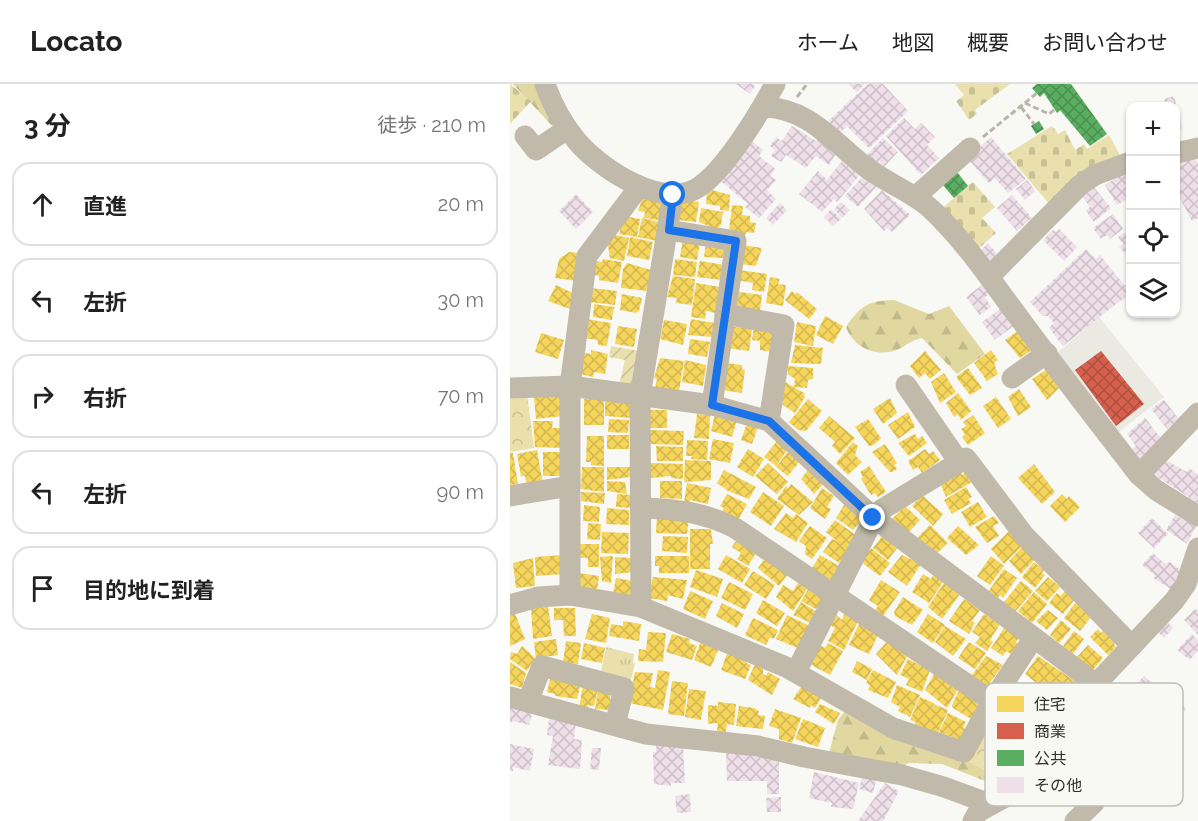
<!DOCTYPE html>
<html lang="ja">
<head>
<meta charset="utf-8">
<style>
  :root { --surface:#fff; --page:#f6f6f6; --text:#222; --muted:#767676; --line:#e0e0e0 }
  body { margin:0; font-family:Raleway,"Noto Sans JP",sans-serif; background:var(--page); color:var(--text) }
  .controls { position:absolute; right:18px; top:18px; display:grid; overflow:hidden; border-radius:12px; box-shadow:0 2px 4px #0004 }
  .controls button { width:54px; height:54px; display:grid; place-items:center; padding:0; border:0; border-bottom:2px solid var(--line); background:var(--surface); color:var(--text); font:30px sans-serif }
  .stop { position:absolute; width:18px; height:18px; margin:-14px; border:4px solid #1a73e8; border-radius:50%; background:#fff }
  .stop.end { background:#1a73e8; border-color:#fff; box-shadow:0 2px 6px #0008 }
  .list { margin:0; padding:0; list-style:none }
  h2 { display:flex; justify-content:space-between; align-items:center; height:78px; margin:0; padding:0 24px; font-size:26px }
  h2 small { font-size:20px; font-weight:400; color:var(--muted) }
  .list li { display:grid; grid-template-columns:39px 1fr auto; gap:18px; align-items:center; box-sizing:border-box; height:84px; margin:0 12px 12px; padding:0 12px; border:2px solid var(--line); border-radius:18px }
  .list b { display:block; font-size:22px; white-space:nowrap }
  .list em { font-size:20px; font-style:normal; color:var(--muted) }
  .icon { flex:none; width:33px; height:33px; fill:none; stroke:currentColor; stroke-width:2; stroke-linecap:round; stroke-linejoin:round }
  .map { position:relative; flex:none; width:688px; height:737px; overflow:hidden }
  header { display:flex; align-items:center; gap:36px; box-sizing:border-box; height:84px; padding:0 30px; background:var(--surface); border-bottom:2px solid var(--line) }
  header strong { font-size:28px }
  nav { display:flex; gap:33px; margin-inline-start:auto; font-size:21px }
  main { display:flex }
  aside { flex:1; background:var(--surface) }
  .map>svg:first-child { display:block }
</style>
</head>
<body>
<header>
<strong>Locato</strong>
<nav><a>ホーム</a><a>地図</a><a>概要</a><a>お問い合わせ</a></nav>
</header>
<main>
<aside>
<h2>3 分<small>徒歩 · 210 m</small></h2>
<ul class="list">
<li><svg class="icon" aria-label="ahead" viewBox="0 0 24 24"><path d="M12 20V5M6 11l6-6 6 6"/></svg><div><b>直進</b></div><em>20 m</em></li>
<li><svg class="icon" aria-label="left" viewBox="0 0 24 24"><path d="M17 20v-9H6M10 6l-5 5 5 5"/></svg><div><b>左折</b></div><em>30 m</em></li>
<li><svg class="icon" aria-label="right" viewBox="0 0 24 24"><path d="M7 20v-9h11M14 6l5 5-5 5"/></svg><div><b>右折</b></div><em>70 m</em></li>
<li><svg class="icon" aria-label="left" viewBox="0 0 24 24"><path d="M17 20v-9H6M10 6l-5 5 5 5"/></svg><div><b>左折</b></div><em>90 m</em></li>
<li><svg class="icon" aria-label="arrive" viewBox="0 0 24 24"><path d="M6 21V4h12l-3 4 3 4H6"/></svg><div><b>目的地に到着</b></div></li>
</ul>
</aside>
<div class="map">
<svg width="688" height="737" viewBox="0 0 688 737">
  <defs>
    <pattern id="grass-tufts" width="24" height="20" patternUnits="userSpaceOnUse" patternTransform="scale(1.5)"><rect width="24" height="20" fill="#e9e0ae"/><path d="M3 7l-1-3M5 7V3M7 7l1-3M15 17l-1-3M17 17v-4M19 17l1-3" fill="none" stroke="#c8c196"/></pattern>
    <pattern id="forest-firs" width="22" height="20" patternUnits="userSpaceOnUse" patternTransform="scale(1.5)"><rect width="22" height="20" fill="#e1d8a1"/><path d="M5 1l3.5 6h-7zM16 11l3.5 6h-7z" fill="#c2ba8b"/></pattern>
    <pattern id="cemetery-stones" width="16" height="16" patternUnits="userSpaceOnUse" patternTransform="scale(1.5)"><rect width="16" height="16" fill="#e9e0ae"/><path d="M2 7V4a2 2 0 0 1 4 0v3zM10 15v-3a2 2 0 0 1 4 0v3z" fill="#c8c196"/></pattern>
    <pattern id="park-crowns" width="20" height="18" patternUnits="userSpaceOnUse" patternTransform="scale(1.5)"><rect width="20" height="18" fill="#e9e0ae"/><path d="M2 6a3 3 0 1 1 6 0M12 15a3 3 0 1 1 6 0" fill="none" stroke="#c8c196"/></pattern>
    <pattern id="garden-furrows" width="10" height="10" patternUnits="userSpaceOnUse" patternTransform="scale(1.5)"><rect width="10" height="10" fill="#e9e0ae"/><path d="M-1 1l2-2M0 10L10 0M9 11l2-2" fill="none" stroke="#c8c196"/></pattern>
    <pattern id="homes-cross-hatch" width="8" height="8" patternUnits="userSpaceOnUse" patternTransform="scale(1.5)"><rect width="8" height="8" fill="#f6d55c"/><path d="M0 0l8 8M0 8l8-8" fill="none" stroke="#d3b750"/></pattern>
    <pattern id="shops-cross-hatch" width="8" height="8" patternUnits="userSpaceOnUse" patternTransform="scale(1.5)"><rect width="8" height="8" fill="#d6604d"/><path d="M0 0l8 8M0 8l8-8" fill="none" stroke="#ae5040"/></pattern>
    <pattern id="public-cross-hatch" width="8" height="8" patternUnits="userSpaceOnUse" patternTransform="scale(1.5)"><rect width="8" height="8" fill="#5aae61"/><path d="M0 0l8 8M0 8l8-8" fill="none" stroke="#4b8e50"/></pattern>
    <pattern id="building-cross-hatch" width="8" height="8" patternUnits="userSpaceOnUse" patternTransform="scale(1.5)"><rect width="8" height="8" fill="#eedfe9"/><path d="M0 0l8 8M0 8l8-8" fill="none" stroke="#cdc0c8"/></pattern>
  </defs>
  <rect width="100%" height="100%" fill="#f8f8f5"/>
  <polygon fill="#eae9e2" points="589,233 654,313 607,349 547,269"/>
  <polygon fill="url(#grass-tufts)" points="96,563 124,570 123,579 125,579 120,600 90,592"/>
  <g fill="url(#forest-firs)">
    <polygon points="3,0 28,0 46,46"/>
    <path d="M384,216L419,230L439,222L475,270L447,290L412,254C403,256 399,259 391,264C369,275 344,265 336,243C351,221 358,217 384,216Z"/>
    <polygon points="335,627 457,676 501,701 493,704 432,680 399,679 387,685 318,673 328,636"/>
  </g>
  <g fill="url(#cemetery-stones)">
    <polygon points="0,0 21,17 0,40"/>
    <polygon points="445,0 500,0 465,26 467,30 459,36 446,17 454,11"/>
    <polygon points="542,42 548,50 555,46 565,66 574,60 577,65 599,51 611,73 540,121 497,70"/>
    <polygon points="463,98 485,123 472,134 486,149 467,166 430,126"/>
  </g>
  <g fill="url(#park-crowns)">
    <polygon points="17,309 24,364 0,368 0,310"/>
    <polygon points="483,629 536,673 501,701 457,676"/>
  </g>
  <polygon fill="url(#garden-furrows)" points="101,262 130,267 125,297 118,303 109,302 115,276 99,273"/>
  <g fill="url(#homes-cross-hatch)">
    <polygon points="202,106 220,111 219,127 210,126 210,122 196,120 197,109"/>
    <polygon points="133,113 153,120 149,136 134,134 135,128 128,127"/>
    <polygon points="175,116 189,118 186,138 169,136 171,117"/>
    <polygon points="222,121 233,122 232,131 240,132 240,138 246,139 244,149 236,148 235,152 219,147"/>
    <polygon points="191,124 213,128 211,141 206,145 189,138"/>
    <polygon points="114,132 130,135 127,153 109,150"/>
    <polygon points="132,134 150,138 147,157 128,153"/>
    <polygon points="101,150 119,154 114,177 100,174 98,162"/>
    <polygon points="120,153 143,158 139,176 117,172"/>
    <polygon points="173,156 190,158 187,176 170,173"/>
    <polygon points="196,159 215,163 213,174 194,173"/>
    <polygon points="233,161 252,164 246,182 230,180"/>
    <polygon points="59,168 70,169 67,197 45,194 49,175"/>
    <polygon points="93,175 112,178 108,199 89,196 89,192 83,191 85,177 92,178"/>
    <polygon points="165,175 187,178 185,193 163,191"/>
    <polygon points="190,177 215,181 212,196 187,193"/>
    <polygon points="117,179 141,186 138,207 111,204 113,185"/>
    <polygon points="228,186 257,190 254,208 242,206 243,199 227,196"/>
    <polygon points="163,192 185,195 182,221 166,219 167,214 157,213"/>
    <polygon points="260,193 270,195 268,200 276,201 273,222 256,219"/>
    <polygon points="186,199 210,203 206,229 196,227 195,235 181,233"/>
    <polygon points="46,201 67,211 60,225 38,217"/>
    <polygon points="81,204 107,207 105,221 79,218"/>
    <polygon points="282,207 285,210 287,208 307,225 299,235 275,216"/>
    <polygon points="229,208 252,211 250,227 227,223"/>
    <polygon points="112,210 132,214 129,227 126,229 110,226"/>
    <polygon points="84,220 104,223 102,236 83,233"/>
    <polygon points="315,232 333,242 323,260 306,251"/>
    <polygon points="76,235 101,239 97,262 88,261 88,256 73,254"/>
    <polygon points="181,235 204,239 202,253 178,251"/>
    <polygon points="154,236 177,240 173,261 150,255"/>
    <polygon points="287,238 306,242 303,262 284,258"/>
    <polygon points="244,241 263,244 263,268 250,266 250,257 242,256"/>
    <polygon points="108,242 127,245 124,263 105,260"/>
    <polygon points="220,242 242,245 239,267 217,264"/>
    <polygon points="508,247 522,266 510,274 495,256"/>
    <polygon points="31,249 54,256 48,275 25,268"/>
    <polygon points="180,255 200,258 197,273 178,270"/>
    <polygon points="285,261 313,264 311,280 281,279"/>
    <polygon points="81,266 98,270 95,290 84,288 83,293 70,290 75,269 81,270"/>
    <polygon points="481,266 488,276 484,279 488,290 477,297 464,279"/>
    <polygon points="415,267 431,286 420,295 415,289 409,294 400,282"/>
    <polygon points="150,274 174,277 169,307 145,304 147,295 144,294"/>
    <polygon points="175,276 196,281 193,302 172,298"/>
    <polygon points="215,279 232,281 232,285 235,286 232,309 212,306"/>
    <polygon points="278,282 303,284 303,295 298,296 297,304 284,303 285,295 278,290"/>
    <polygon points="458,284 472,304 460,311 446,293"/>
    <polygon points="537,285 549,304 537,316 522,295"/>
    <polygon points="434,289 446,308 430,319 421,298"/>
    <polygon points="275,298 294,309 295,313 285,329 267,317"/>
    <polygon points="509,305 521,323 508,332 498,313"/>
    <polygon points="448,309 461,327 451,336 448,330 444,333 436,319"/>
    <polygon points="50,310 52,332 26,335 24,313"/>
    <polygon points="486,313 501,335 488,344 473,322"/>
    <polygon points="380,314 387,329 373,340 363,325"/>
    <rect x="74" y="315" width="20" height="26"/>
    <polygon points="298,315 312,327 296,347 288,346 279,338"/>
    <polygon points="95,316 120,318 120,334 95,332"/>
    <rect x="138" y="326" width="19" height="18"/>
    <polygon points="398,328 405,343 388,355 378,341"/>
    <polygon points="187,330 200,331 199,355 184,354"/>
    <polygon points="205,330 227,336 222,353 201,347"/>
    <polygon points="463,331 475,349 458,361 452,353 455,350 451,345 456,342 453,338"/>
    <polygon points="319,332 345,354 330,370 322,362 325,358 309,344"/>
    <polygon points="99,335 119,336 118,349 98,348"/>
    <polygon points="358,335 371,354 364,361 359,362 345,343"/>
    <polygon points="23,337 43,337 42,344 53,344 52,364 25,363"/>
    <polygon points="237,339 248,343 242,360 231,356"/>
    <polygon points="140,346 174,347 173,361 139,360"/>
    <polygon points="405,350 408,355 412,352 417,359 399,372 388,359"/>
    <rect x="97" y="351" width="22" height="14"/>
    <polygon points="77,352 94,352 94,382 81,381 81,378 76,378"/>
    <polygon points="203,355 224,359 220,379 199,375"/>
    <polygon points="177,356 198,357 197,376 181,375 182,372 176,372"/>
    <polygon points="267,357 278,365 266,382 254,373"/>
    <polygon points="343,358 348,362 345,371 352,378 338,391 326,379"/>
    <polygon points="375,360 387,379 384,381 387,385 382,388 380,388 362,368"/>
    <polygon points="146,362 173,363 173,377 147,377"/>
    <polygon points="238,365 254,375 243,393 227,383"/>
    <polygon points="415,365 419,370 423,367 430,376 412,389 408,383 403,386 398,377"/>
    <polygon points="27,366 33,400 17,403 15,392 11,392 7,370"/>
    <polygon points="33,368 51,368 54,392 33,392"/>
    <polygon points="278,368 290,377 278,392 266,383"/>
    <polygon points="0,369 3,369 8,400 0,401"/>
    <polygon points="175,376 201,377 201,396 174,398"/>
    <polygon points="140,379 173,380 173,395 161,394 161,392 140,394"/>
    <polygon points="258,379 278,398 267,410 245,392"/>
    <polygon points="524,380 545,408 532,420 508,394"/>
    <polygon points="359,382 376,408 368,413 365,409 361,411 351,395 353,393 350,388"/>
    <polygon points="72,383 94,383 94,408 71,405"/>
    <polygon points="97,383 120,383 120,393 97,396"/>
    <polygon points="299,385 314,399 304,410 291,395"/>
    <polygon points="214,386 246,403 239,415 218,407 207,399"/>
    <polygon points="450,387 452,391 456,388 462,398 436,413 430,399"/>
    <polygon points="97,397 115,398 117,410 97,407"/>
    <polygon points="150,397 172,397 172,415 150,414"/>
    <polygon points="177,399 201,404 198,420 180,416 180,420 174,419"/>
    <polygon points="281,400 303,418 289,431 267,415 276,402 278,404"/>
    <polygon points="456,403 462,413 458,415 461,419 442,430 434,416"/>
    <polygon points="312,404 324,412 317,423 321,425 315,435 300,424"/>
    <polygon points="71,408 95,409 94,420 71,417"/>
    <polygon points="253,408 274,422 261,442 240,428"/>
    <polygon points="107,410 122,411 121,424 106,423"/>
    <polygon points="217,410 237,420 228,436 212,428 214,424 210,422"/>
    <polygon points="552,410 557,415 559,412 570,423 555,438 540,422"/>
    <polygon points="412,411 433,430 423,442 402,422"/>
    <polygon points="336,418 353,435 343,446 326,434"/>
    <polygon points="468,418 477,433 460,443 451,428"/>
    <polygon points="74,421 90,423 89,438 73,437"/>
    <polygon points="395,422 410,436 397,450 382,435"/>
    <polygon points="97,424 119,426 119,441 96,440"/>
    <polygon points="276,429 283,434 286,430 298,439 286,458 264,445"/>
    <polygon points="147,430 179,433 177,450 146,449"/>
    <polygon points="484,432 489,439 483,442 489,452 477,459 465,443"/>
    <polygon points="325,436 347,452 329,479 313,468 322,455 327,457 316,448"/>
    <polygon points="78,439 91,440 90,456 77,455"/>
    <polygon points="420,441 438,459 425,471 407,454"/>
    <polygon points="300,442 317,454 302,475 295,470 296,462 289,457"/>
    <polygon points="448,442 469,461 456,471 437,454"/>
    <polygon points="180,445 201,445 203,460 200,460 200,485 180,485"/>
    <polygon points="500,446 514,460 494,480 481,465"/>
    <polygon points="92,448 119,449 118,470 91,469"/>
    <polygon points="373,451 388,463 378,476 363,464"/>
    <polygon points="153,452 178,453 177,469 152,467"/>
    <polygon points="228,454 248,466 238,482 227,475 231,469 222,463"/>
    <polygon points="68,460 89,460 89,483 78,483 78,474 68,474"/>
    <polygon points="513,462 526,474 511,490 499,477"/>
    <polygon points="361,464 380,479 370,492 351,478"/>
    <polygon points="52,471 54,490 26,492 25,473"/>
    <polygon points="216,471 240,485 232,499 208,485"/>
    <polygon points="310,471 329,482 324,497 301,486"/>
    <polygon points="392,471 411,480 397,502 378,488"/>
    <polygon points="103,472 101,499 92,497 90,473"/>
    <polygon points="145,472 179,472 179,489 149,489 149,482 145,482"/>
    <polygon points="257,472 278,490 269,502 248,484"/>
    <polygon points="481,472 494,482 480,501 467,492"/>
    <polygon points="105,473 124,474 124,488 105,490"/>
    <polygon points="23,474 25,502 6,504 3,479"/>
    <polygon points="524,478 534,486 532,489 535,491 525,504 512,493"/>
    <polygon points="494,485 507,494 493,514 490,511 487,515 478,508"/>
    <polygon points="186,486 213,495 207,513 180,503"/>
    <polygon points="243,487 265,501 256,515 234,501"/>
    <polygon points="69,489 89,492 87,507 67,501"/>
    <polygon points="413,490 421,495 423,491 433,498 419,519 402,508"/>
    <polygon points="143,493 177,496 173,515 158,511 157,517 139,514"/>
    <polygon points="538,493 550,503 537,517 525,507"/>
    <polygon points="106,494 123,497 120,514 103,510"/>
    <polygon points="371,496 390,508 373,532 365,527 368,522 359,516"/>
    <polygon points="511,497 523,507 505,528 494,518"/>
    <polygon points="219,498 243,510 235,526 211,514"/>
    <polygon points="289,498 298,503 283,527 266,513 273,501 283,507"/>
    <polygon points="434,499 450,510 432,535 418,523"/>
    <polygon points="300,502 312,515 306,525 291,517"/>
    <polygon points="180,507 203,517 195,535 173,525"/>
    <polygon points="555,507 565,515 553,530 539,519 547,509 551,512"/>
    <polygon points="524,508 537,520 522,539 508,527"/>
    <polygon points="393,513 413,526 402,541 385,532 384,528"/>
    <polygon points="454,515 470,526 462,537 465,539 459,550 439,537"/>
    <polygon points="253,516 275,529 267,542 246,529"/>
    <polygon points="291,518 307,528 301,539 283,531"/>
    <polygon points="212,519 234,530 227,544 206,532"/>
    <polygon points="565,519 581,533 570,547 554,534"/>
    <polygon points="38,522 42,552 23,555 21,524"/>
    <polygon points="44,524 65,524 66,552 54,552 53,536 44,536"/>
    <polygon points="538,526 548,534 537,546 526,537"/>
    <polygon points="4,527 15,555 0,562 0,529"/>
    <polygon points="335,527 348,537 334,566 318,557 325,544 317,539 323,528 332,536"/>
    <polygon points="82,530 100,534 96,559 75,555"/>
    <polygon points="418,530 435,541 423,559 407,548"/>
    <polygon points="474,530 490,540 480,556 483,558 477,567 465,559 470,553 462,548"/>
    <polygon points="277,531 300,542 290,565 266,555"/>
    <polygon points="243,534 268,546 264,555 260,553 256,561 235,551"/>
    <polygon points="551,536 561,545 549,559 540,551"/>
    <polygon points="113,537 131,540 129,557 99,552 101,540 113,542"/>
    <polygon points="350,538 368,551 359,570 339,561"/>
    <polygon points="435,542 456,555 443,572 425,558"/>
    <polygon points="494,544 509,554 506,558 508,559 501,570 496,567 493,572 481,564"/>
    <polygon points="588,545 591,549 596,545 608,557 604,560 606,563 598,571 580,553"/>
    <polygon points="564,547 574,555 563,570 553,562"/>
    <polygon points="138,548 156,549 153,578 128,577 129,565 136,566"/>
    <polygon points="162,550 180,555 179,559 187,562 182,576 156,568"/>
    <polygon points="46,555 48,571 26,574 24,558"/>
    <polygon points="379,555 399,569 387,591 366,570"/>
    <polygon points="56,557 71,559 68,580 53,578"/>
    <polygon points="191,557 209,564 201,583 184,576"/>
    <polygon points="459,558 476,569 465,585 448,574"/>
    <polygon points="74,559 95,564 92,579 71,575"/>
    <polygon points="318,559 333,567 320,591 298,579 308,560 315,564"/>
    <polygon points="578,561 593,574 583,586 567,573"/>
    <polygon points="12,562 25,574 17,587 0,575 1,568 7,570"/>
    <polygon points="218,567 237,575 236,579 241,581 235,595 211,586"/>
    <polygon points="476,572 493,581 477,603 462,591"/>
    <polygon points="528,572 566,598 552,617 543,610 540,614 527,605 530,602 515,590"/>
    <polygon points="398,575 420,586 412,608 396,601 399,595 390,591"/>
    <polygon points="347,577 362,585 357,596 342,588"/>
    <polygon points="0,578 16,589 12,604 0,600"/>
    <polygon points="245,580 253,584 253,590 256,592 258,588 270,595 262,611 238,596"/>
    <polygon points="148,586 160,588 153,626 119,619 125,588 143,589 140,603 145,604"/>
    <polygon points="363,586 386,598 378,614 358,606 360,601 356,599"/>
    <polygon points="424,590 448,605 437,624 415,606"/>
    <polygon points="41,591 70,603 67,615 45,612 45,610 37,608"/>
    <polygon points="162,597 178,599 174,632 158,630"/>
    <polygon points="73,601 88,604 84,622 78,621 78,625 69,624"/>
    <polygon points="387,601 410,611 400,633 388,627 390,623 381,618"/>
    <polygon points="292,602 311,614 305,624 301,621 300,624 283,615"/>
    <polygon points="179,605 196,607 191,636 175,633"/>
    <polygon points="88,606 101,608 100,615 104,615 103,626 85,625"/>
    <polygon points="449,606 469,618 461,635 443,624 442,621"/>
    <polygon points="410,613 424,619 420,627 424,620 438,626 427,651 404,642 406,638 400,636"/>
    <polygon points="208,618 226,620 224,641 217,640 215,654 206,653 208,639 198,640 198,621 208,622"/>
    <polygon points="310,620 330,629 324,640 305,628"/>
    <polygon points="229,622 244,624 249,627 248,631 255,632 253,645 226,642"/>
    <polygon points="265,625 291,634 282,659 269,655 269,645 259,642"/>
    <polygon points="438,629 456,638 453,644 457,645 452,657 429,648"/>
    <polygon points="293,635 315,644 308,663 285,655"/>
  </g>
  <polygon fill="url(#shops-cross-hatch)" points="591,267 634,320 606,342 565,286"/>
  <g fill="url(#public-cross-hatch)">
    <polygon points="527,0 561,0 597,50 580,62 550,26 547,29 534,9 530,13 522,4"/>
    <polygon points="529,37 534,45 526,50 521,42"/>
    <polygon points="447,88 458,102 444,114 432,100"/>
  </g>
  <g fill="url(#building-cross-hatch)">
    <polygon points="226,0 243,0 245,2 240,10"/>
    <polygon points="338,0 354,0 347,8"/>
    <polygon points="358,0 373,0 398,27 359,64 337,42 330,49 318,37"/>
    <polygon points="664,12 672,45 666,47 666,22 656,22 654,15"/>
    <polygon points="394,34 405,45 411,39 425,53 417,61 429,74 411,91 376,52"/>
    <polygon points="282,42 306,57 309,52 329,65 319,81 306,72 296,84 276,71 271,78 261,72 265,66 260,62 266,53 272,57"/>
    <polygon points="481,53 516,95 498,109 485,94 479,99 457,74"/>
    <polygon points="238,54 253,66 249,72 265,85 260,92 266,96 257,106 266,115 249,134 235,123 238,120 207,94"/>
    <polygon points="373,54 388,68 371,86 356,72"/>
    <polygon points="684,72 688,80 688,134 682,137 666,107 666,75"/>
    <polygon points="332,77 349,92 327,118 324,115 312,128 289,110 308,87 317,96"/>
    <polygon points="614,89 620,100 620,113 607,121 595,101"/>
    <polygon points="354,91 367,102 348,123 335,112"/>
    <polygon points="517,96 525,107 515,116 506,105"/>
    <polygon points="583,102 601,124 584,138 576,127 580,123 571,111"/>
    <polygon points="372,106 400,131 382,148 377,144 374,147 354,125"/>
    <polygon points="66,110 83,128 66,145 49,127"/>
    <polygon points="502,111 522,134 507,147 487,124"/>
    <polygon points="331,118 340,126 332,134 324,125"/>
    <polygon points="270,119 277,126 263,141 256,134"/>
    <polygon points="321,125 331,135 323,142 314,133"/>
    <polygon points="603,130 613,145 600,155 597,151 591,155 583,144"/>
    <polygon points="549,145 567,163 554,177 533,156 543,146 546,148"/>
    <polygon points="615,148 620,157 620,165 615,169 609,163 613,160 608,153"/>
    <polygon points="478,159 488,171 480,178 470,167"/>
    <polygon points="576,165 586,175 590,171 615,202 620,197 620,209 553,262 539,244 544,239 538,232 533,232 520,218"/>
    <polygon points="472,201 479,210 475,213 481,223 470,231 456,213"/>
    <polygon points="490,225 505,241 485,256 472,238"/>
    <polygon points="654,316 669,335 657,345 641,325"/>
    <polygon points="635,334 653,357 628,380 618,368 626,362 617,350"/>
    <polygon points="654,375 677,388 679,384 688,390 688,425 677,416 679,413 644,391"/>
    <polygon points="665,431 686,442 677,460 656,446"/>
    <polygon points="642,434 658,450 644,464 628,449"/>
    <polygon points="643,469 655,480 660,478 674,489 664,507 643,494 645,491 632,481"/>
    <polygon points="685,525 688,527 688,551 674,536"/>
    <polygon points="657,538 663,544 654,554 648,548"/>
    <polygon points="682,550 688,557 688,566 680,576 667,566"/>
    <polygon points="634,592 657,611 643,627 620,608"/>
    <polygon points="662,610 676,624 658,653 640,640"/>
    <polygon points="0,619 24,624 19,641 3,637 0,639"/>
    <polygon points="39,634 66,637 64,655 72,656 70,685 38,681 43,652 37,651"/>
    <polygon points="0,660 24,665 20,687 3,683 3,687 0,686"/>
    <polygon points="173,660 175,699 161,699 161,702 144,700 143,668 146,668 146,661"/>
    <polygon points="82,664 91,664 89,686 80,685"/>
    <polygon points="216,668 245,668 245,673 269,673 269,710 257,710 257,697 217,697"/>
    <polygon points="304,688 349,699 343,725 321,723 322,719 299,714"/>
    <polygon points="353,690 367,693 363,709 349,705"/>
    <polygon points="375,699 389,707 373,737 348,737"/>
    <polygon points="180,710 181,728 167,729 165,712"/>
    <polygon points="271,713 271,728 257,728 256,714"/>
  </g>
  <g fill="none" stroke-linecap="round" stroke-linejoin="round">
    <g stroke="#b9b5aa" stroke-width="3" stroke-dasharray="6 3" stroke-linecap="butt">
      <polyline points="287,13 297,0"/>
      <polyline points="515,19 539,30 544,26"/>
      <polyline points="511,23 524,40"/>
      <polyline points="473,53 527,9"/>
    </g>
    <g stroke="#c1baaa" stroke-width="21">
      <path d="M35,0C42,20 52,39 66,56C89,84 153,127 189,103C216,85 250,28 265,0"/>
      <path d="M253,23C296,23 322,56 353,81C374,98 401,107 421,125C456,158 482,198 510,235C549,288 589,339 629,391L646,406L688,432"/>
      <polyline points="15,52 26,66 57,45"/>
      <polyline points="666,69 688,64"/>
      <polyline points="405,113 460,64"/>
      <polyline points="158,146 226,157 202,321"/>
      <polyline points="480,192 570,101 585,91 620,78"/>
      <polyline points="215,230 274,241 259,337"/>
      <polyline points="502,294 537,269"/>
      <polyline points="396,301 449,378"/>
      <polyline points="0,304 60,302 202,321 259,337 364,434 586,600"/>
      <polyline points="629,391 688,329"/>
      <polyline points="0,412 60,402"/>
      <path d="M131,424C166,425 194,428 225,444L482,617"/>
      <polyline points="60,511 60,302 77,172 129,103"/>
      <polyline points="0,521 28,513 60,511 131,523 276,583 383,644 454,668 482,617 523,555"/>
      <polyline points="131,523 130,312 163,111"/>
      <polyline points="286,588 364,434 371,426 456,374 514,451 622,562"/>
      <polyline points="0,613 136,650 248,662 294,673 392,691 434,703 480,720"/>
      <polyline points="18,617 32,582 114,604 105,641"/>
      <polyline points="540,684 583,712 584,719 565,737"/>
      <polyline points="463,737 468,728 508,706 540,684 549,673 586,600 664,517 676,500 688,464"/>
    </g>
  </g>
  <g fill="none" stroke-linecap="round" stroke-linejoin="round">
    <polyline stroke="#1a73e8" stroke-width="8" points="163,111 159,146 226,157 202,321 259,337 363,434"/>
  </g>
  <rect x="475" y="599" width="198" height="123" rx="9" fill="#f9f9f4" stroke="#bdbdb9" stroke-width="1.5"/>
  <rect x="487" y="612" width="27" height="16" fill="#f6d55c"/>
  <rect x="487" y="639" width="27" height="16" fill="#d6604d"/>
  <rect x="487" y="666" width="27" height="16" fill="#5aae61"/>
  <rect x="487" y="693" width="27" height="16" fill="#eedfe9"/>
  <g font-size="16" fill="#31312f">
    <text x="524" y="626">住宅</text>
    <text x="524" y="653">商業</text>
    <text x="524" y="680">公共</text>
    <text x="524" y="707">その他</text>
  </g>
</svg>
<div class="controls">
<button>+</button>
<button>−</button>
<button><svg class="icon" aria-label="locate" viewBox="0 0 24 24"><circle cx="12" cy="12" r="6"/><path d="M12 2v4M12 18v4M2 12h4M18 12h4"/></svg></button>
<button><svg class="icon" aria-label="layers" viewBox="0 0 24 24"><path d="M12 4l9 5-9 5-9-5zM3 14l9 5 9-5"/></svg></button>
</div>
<div class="stop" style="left:163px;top:111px"></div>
<div class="stop end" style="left:363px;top:434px"></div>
</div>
</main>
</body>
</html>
